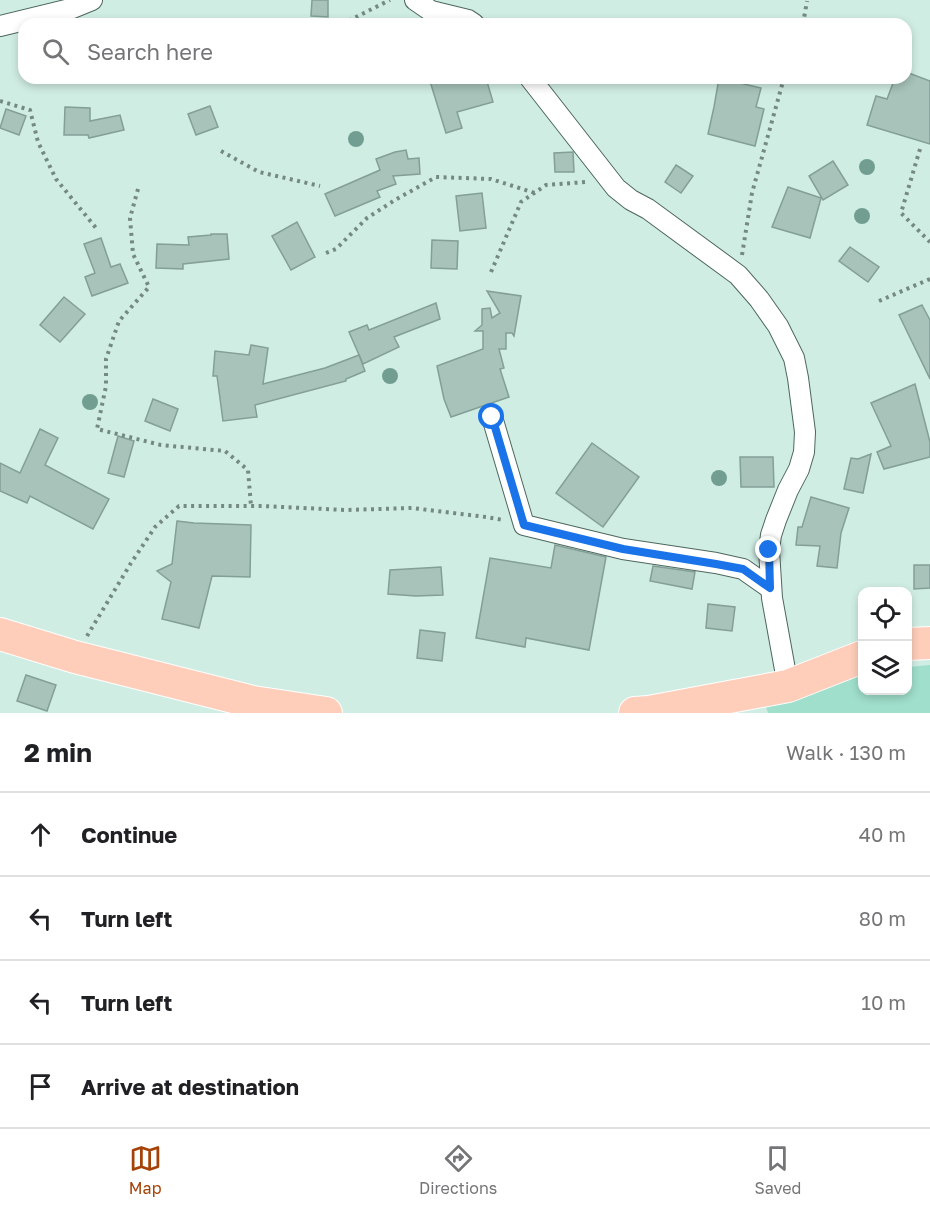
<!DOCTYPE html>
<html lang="en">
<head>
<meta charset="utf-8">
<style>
  :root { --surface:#fff; --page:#f6f6f6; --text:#202124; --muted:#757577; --line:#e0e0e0; --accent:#a54207 }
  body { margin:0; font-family:"Golos Text",sans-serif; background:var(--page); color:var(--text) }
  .controls { position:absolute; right:18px; bottom:18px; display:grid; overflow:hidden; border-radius:12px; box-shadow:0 3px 9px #0003 }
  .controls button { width:54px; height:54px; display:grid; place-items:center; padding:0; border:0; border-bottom:2px solid var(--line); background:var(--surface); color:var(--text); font:30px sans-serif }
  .stop { position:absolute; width:18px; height:18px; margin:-14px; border:4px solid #1a73e8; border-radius:50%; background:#fff }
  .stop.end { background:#1a73e8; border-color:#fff; box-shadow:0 2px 6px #0008 }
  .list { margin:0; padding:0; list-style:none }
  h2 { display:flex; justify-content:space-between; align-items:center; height:78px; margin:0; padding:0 24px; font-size:26px }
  h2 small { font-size:20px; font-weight:400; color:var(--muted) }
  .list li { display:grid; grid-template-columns:39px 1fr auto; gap:18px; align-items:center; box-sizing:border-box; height:84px; padding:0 24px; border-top:2px solid var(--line) }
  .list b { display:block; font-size:22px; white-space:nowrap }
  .list em { font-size:20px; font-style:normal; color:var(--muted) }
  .icon { flex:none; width:33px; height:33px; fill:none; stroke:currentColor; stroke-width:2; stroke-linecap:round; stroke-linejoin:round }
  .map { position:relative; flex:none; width:930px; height:713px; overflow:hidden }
  .search { position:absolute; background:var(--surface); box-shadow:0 3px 9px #0003; left:18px; right:18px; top:18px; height:66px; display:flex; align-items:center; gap:15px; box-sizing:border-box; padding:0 21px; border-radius:18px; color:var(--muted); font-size:22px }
  .sheet { height:414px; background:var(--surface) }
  nav { display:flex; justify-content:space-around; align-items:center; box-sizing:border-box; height:84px; border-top:2px solid var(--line); background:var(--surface); font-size:16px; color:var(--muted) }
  nav a { display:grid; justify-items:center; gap:3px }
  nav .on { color:var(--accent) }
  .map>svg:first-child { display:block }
</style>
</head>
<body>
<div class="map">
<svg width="930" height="713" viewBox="0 0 930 713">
  <rect width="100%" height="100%" fill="#d0ede4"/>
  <polygon fill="#a0dfcb" points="930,665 930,713 768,713 764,701 862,674 862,690 908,690 908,667"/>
  <g fill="#a7c3ba" stroke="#839f96" stroke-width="1.5">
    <polygon points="312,0 328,0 328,17 311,16"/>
    <polygon points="906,72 930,81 930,144 867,125 876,96 887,99 895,78 906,78"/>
    <polygon points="429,78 486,78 493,102 457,112 462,128 446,133"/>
    <polygon points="719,78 761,88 756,107 764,109 755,146 708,134 714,107"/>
    <polygon points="210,106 218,127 196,135 188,114"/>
    <polygon points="65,107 90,108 90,121 120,115 124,130 89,138 88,135 64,135"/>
    <polygon points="6,109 26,116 19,135 0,128"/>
    <polygon points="406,150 408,159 419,158 420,174 393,176 396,184 377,191 380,197 335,216 325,194 380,170 376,159 395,152"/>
    <polygon points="573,152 574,172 555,172 554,153"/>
    <polygon points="833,161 848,185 823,200 809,176"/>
    <polygon points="676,165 693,176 681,193 665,182"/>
    <polygon points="788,187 821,198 810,238 772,227"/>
    <polygon points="482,193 486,228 460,231 456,196"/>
    <polygon points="297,222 315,257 291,270 272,236"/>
    <polygon points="211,234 227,234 229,259 183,264 183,269 156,268 157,244 189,245 188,237 211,235"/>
    <polygon points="101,238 111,267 120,264 128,283 92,296 85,277 95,273 84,244"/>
    <polygon points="432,240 458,241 457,269 431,268"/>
    <polygon points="850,247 879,267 868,282 839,261"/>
    <polygon points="487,291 521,296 514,336 512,333 506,333 506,349 499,349 504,368 500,369 509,397 451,417 444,399 437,366 483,349 483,331 475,331 482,325 482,309 490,308 492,318 500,313"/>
    <polygon points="64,297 85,314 60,342 40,325"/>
    <polygon points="436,303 440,319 394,337 399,347 363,364 349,332 367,325 369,330"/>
    <polygon points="922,305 930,320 930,379 899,315"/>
    <polygon points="251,345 268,348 263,384 325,368 359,355 365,371 346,379 346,381 255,405 257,417 223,421 217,376 213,376 215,351 249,355"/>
    <polygon points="915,384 930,442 930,457 884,469 877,452 891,446 871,403"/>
    <polygon points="153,399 178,409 170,431 145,421"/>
    <polygon points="40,429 58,438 45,465 109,499 93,529 30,496 27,503 0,491 0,463 20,473"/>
    <polygon points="118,436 134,441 124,477 108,473"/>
    <polygon points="592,443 639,477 603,527 556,493"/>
    <polygon points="871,454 863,493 844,489 851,458 858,459"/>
    <polygon points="740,457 773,457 774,487 741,487"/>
    <polygon points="811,497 849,508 841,533 837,568 817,566 820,546 796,545 798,527 802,527"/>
    <polygon points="177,521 194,523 251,525 250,577 212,576 199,628 162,619 171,582 157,571 172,564"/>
    <polygon points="555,545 606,557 589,650 526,638 525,647 476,638 490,558 551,568"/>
    <polygon points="914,565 930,565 930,588 914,589"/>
    <polygon points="653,566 695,572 692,589 650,581"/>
    <polygon points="441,567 443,595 416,596 388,594 390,570"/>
    <polygon points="708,604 735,607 732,631 706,628"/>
    <polygon points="420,630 445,633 442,661 417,658"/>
    <polygon points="26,675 56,685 47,711 17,701"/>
  </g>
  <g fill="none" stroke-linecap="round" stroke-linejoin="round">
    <g stroke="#4d675f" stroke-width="22">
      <g id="street">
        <polyline points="415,0 431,11 468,20 474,24"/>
        <polyline points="0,26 70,9 92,0"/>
        <polyline points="530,78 616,188 631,200 648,209 738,275 759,299 778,326 794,358 798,378 805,432 804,452 799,469 788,490 776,520 771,535 769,550 772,598 788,686"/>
        <polyline points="492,417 524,525 623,549 716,563 743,569 770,588"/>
      </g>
    </g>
    <g stroke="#fff" stroke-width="34">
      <g id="primary">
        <polyline points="0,634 75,657 253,702 326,713"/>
        <polyline points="908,644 930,643"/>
        <polyline points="635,713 649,712 788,686 862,657"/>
      </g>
    </g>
    <g stroke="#758983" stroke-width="4" stroke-dasharray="3 4.5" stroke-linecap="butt">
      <polyline points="342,24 390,0"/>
      <polyline points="803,24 807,1"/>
      <polyline points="0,101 30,110 38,142 56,179 96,228"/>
      <polyline points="920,149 901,213 930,242"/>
      <polyline points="221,151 259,172 320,186"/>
      <polyline points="138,189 130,218 133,254 149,287 119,321 106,359 106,386 97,429 161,445 225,451 248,470 251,506"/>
      <polyline points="326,253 336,249 367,218 395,200 436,177 491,179 535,193"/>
      <polyline points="742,255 752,193 784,78"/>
      <polyline points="491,272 521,202 546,185 586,182"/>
      <polyline points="879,301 930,279"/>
      <polyline points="87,636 131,563 155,527 179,506 262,506 345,510 412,508 486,517 503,520"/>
    </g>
    <use href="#street" stroke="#fff" stroke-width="20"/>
    <use href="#primary" stroke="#ffceba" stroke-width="32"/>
  </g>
  <g fill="#729e92">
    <circle cx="356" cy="139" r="8"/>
    <circle cx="867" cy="167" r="8"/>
    <circle cx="862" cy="216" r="8"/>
    <circle cx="390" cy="376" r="8"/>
    <circle cx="90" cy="402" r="8"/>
    <circle cx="719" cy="478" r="8"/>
  </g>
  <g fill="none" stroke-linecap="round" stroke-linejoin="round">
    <polyline stroke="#1a73e8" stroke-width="8" points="492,417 524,525 623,549 716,564 743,569 770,588 769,550"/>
  </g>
</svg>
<div class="controls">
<button><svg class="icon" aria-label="locate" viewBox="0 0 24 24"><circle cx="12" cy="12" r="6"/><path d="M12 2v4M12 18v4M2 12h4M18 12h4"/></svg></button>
<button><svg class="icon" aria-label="layers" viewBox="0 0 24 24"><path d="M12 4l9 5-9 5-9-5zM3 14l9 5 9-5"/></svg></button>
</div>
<div class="stop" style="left:492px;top:417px"></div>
<div class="stop end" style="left:769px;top:550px"></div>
<div class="search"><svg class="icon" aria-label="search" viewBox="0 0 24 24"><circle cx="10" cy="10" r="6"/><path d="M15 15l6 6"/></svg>Search here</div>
</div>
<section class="sheet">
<h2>2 min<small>Walk · 130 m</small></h2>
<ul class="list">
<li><svg class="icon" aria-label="ahead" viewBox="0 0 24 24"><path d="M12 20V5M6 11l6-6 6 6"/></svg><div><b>Continue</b></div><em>40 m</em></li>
<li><svg class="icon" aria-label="left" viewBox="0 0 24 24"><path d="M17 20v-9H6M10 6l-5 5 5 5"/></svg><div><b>Turn left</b></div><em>80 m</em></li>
<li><svg class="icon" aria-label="left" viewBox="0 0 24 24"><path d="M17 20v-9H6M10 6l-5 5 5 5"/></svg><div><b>Turn left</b></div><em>10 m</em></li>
<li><svg class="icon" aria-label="arrive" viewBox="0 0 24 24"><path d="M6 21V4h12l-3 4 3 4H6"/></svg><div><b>Arrive at destination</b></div></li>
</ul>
</section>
<nav>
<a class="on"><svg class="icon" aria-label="map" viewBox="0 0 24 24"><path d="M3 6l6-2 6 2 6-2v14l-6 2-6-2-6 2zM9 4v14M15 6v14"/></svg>Map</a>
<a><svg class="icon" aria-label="directions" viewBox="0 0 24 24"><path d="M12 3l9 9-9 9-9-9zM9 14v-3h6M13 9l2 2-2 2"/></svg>Directions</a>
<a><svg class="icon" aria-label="saved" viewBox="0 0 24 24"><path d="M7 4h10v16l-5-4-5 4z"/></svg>Saved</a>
</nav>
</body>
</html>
